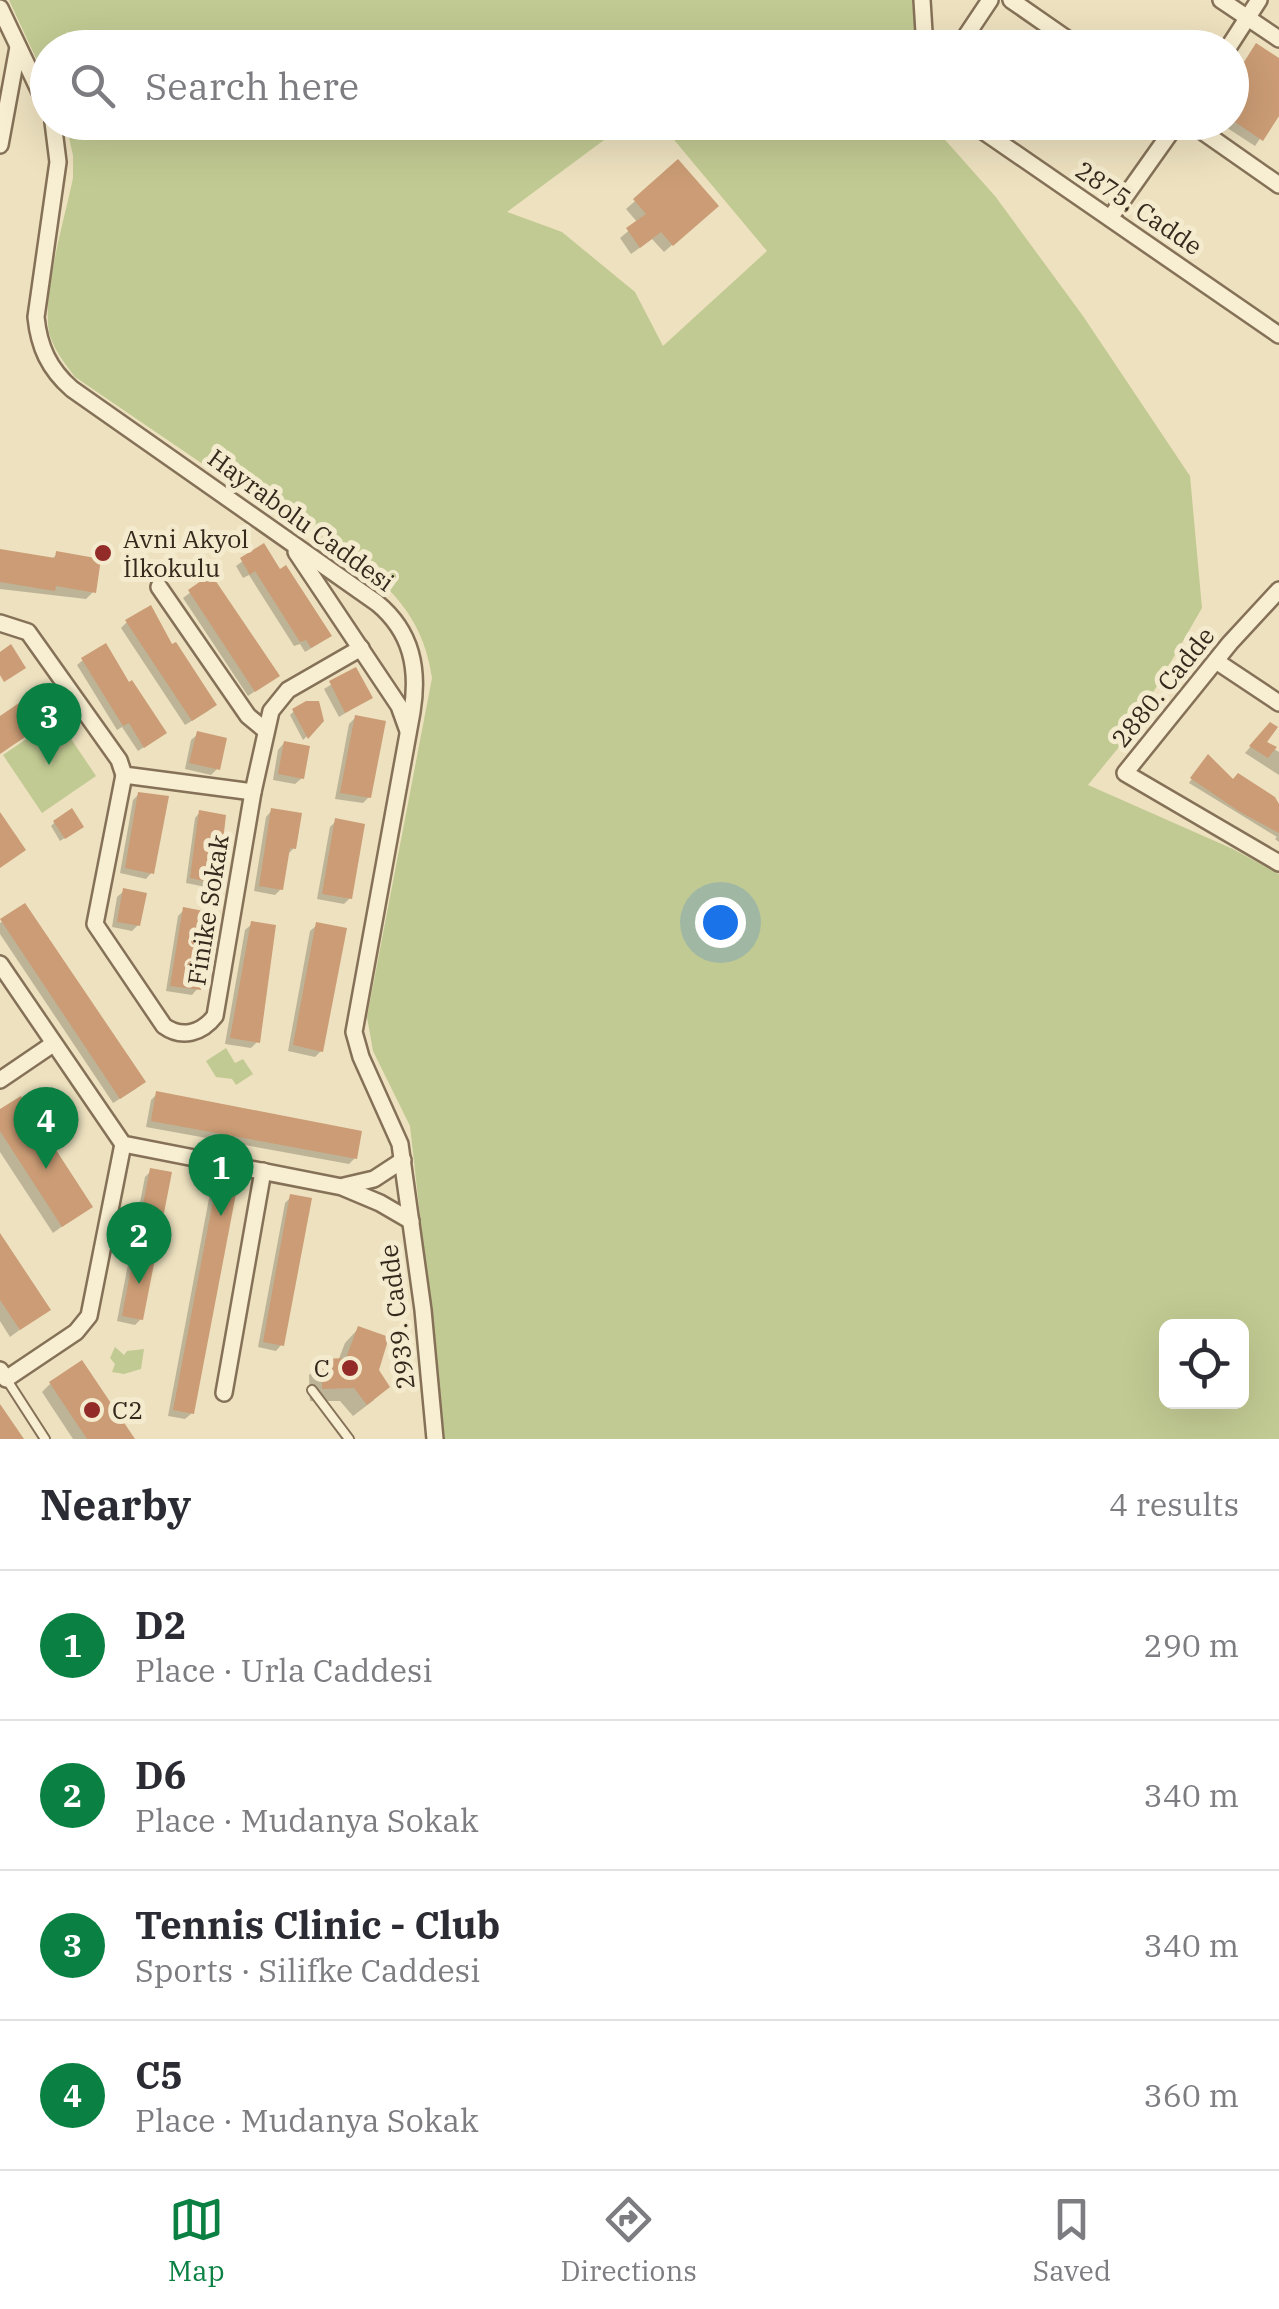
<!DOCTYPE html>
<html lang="en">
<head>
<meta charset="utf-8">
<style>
  :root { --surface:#fff; --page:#f2f2f3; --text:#2b2b33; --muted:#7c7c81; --line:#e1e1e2; --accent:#0b8043 }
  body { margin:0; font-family:"IBM Plex Serif",serif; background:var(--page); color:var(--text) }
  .controls { position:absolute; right:30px; bottom:30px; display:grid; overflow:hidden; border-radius:15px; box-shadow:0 10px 40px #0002 }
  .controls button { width:90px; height:90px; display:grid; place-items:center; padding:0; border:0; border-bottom:2px solid var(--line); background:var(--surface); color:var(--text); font:50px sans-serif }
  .you { position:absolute; left:720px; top:922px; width:35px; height:35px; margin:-25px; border:8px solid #fff; border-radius:50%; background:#1a73e8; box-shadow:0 0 0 15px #1a73e833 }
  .badge { display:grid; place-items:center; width:65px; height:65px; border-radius:50%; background:var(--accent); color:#fff; font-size:32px; font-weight:700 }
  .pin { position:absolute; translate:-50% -82px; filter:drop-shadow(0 2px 5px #0008) }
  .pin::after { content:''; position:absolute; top:52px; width:35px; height:30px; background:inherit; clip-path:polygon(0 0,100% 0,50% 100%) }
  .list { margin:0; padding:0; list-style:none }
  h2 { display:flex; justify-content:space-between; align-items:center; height:130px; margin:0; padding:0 40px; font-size:42px }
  h2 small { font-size:32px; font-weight:400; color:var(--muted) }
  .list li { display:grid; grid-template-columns:65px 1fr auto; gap:30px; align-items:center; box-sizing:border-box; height:150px; padding:0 40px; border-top:2px solid var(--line) }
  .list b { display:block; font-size:38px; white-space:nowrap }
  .list p { margin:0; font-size:32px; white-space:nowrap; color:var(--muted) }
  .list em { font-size:32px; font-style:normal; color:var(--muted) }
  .icon { flex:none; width:55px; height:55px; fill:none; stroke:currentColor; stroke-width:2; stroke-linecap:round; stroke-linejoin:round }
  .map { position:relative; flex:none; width:1279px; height:1439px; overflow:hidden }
  .search { position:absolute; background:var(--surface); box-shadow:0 10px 40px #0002; left:30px; right:30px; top:30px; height:110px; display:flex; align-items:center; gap:25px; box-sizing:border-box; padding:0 35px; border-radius:55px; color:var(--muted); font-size:38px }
  .sheet { height:730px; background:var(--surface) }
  nav { display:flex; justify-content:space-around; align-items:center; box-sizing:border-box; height:140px; border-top:2px solid var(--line); background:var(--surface); font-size:28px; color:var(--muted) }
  nav a { display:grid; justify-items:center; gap:5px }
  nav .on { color:var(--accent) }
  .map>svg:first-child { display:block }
</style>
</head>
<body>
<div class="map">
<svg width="1279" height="1439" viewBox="0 0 1279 1439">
  <rect width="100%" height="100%" fill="#ede1bf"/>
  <g fill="#c2ca93" fill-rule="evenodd">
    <polygon points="9,0 912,0 917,47 48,48 47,82"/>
    <path d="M66,123H627L507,212L562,232L635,292L663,346L767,251L660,123H935L938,132L995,196L1083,316L1190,476L1202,608L1128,736L1088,785L1233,849L1279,874V1439H445L410,1126L373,1051L367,1017L432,678C427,644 415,618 392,593L75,377C65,364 55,351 50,336C40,300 65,218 73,178V156ZM1242,1326V1402H1166V1326Z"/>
    <polygon points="57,718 96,776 42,813 3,755"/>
    <polygon points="226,1048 235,1063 243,1059 253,1074 236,1085 232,1079 216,1077 206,1061"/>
    <polygon points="115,1347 124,1355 127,1351 144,1349 141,1369 124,1374 112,1372 115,1364 110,1358"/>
  </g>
  <g fill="#0003">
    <polygon points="1251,52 1279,62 1279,111 1255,146 1218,122 1232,122 1232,81"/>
    <polygon points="678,163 707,214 664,252 652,239 631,254 620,238 638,223 626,209"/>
    <polygon points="263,546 323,641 305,652 300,644 294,646 249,575 243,578 236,566"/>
    <polygon points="0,551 51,560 57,554 93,592 86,599 0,589"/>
    <polygon points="211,577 277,676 248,696 183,598"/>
    <polygon points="127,622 172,648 214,705 208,711 185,725 121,628"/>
    <polygon points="83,660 158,738 138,751 122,727 117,730 77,665"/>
    <polygon points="355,670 370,698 339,717 324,689"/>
    <polygon points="302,704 319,725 303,740 290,715"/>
    <polygon points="355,718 369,797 363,803 335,799 349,724"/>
    <polygon points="1264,731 1263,742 1279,752 1279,775 1245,753"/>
    <polygon points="198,734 217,769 211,775 185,769 191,740"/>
    <polygon points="284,743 302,778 295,784 273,780 278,750"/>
    <polygon points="1204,761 1233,782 1279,807 1279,842 1275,839 1277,837 1189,783"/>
    <polygon points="139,794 152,872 146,879 120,873 133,800"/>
    <polygon points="272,810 294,848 288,854 281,889 275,895 254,891 266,817"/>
    <polygon points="200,812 216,883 211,888 186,883 195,818"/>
    <polygon points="336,821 350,898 344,904 317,899 330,827"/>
    <polygon points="54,823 77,830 60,841 51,826"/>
    <polygon points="124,891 138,925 132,931 112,927 117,897"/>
    <polygon points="24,906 137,1088 113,1103 0,934 0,923"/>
    <polygon points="184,910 198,988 192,995 166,991 178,916"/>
    <polygon points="252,924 257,1042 251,1048 225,1044 245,930"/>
    <polygon points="317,925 321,1051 315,1057 288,1051 310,931"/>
    <polygon points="157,1094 355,1158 349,1164 146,1127 151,1100"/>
    <polygon points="0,1112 90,1206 53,1233 0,1152"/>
    <polygon points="151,1171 141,1319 135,1325 117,1321 145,1177"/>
    <polygon points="218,1182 192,1413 185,1419 168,1416 211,1188"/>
    <polygon points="291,1197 282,1344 276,1351 258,1347 285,1203"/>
    <polygon points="0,1238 48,1309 10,1337 0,1321"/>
    <polygon points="358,1329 376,1370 374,1400 353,1416 340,1401 310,1401 309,1375 323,1361 338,1361 345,1343"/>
    <polygon points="50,1384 132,1439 73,1439 42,1392"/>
  </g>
  <g fill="#cb9c75">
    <polygon points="1256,43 1279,58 1279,116 1263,141 1232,120 1232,81"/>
    <polygon points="678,159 719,206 673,246 661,232 640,248 626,228 646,214 633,199"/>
    <polygon points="264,543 280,569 286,565 332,636 311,648 306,640 300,642 255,571 250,575 240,558"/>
    <polygon points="0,549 55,558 56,551 101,559 96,593 56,586 55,591 0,582"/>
    <polygon points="211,574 280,676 255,692 188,590"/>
    <polygon points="151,605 172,644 176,642 217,705 192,721 125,620"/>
    <polygon points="106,643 129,682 132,680 167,733 144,748 129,723 123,726 81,658"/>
    <polygon points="11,644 26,668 4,682 0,675 0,652"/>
    <polygon points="356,667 373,698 345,713 329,681"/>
    <polygon points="41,688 59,714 0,754 0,716"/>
    <polygon points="306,701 319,701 324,721 308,739 292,709"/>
    <polygon points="355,715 386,721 371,798 340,793"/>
    <polygon points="1270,722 1278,727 1267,742 1277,747 1268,758 1249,746"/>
    <polygon points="197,731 227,738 220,770 189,763"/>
    <polygon points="284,741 310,746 304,779 278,774"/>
    <polygon points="1208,754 1233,779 1238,773 1275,797 1279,804 1279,833 1240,812 1190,778"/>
    <polygon points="138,792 169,796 154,874 125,868"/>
    <polygon points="72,808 84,827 65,839 53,821"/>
    <polygon points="271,808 302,813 296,849 290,848 283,890 259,886"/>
    <polygon points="199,810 226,815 218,884 190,878"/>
    <polygon points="0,812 26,850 0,868"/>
    <polygon points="335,818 365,824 352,899 322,894"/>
    <polygon points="123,888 147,893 140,926 117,922"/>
    <polygon points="25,903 146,1082 120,1099 0,919"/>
    <polygon points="183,907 214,913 201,990 170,986"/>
    <polygon points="251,921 276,925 260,1043 230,1038"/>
    <polygon points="316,922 347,928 323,1052 293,1045"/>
    <polygon points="156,1091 362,1131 357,1159 151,1121"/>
    <polygon points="21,1096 93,1207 62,1227 0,1131 0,1109"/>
    <polygon points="150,1168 172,1172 143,1320 122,1316"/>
    <polygon points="217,1180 238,1183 194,1414 173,1410"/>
    <polygon points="290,1194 312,1198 284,1346 263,1342"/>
    <polygon points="0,1233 51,1310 20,1330 0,1300"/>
    <polygon points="358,1326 389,1337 379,1370 390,1387 367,1405 354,1388 322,1389 322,1359 346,1358"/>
    <polygon points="82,1360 135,1439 87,1439 49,1382"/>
    <polygon points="0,1404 24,1439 0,1439"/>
  </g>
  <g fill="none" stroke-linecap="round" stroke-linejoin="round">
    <g stroke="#857157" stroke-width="12">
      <g id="service">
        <polyline points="7,1380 45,1439"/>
        <polyline points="312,1390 349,1439"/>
      </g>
    </g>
    <g stroke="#857157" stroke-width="20">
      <g id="minor">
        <polyline points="922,0 925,48"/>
        <polyline points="1011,0 1080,48"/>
        <polyline points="1221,0 1279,39"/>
        <polyline points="0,8 48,109"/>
        <polyline points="958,48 990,0"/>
        <polyline points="1228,48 1259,0"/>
        <path d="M53,122L58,162L36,317C39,347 49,369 72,389L377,603C412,632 419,669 412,712L354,1032L361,1057L400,1144L423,1310L435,1439"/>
        <polyline points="970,122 1279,335"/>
        <polyline points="1189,122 1279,185"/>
        <polyline points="0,145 18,47"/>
        <polyline points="1110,218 1178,122"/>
        <polyline points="296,552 399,706 408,731"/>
        <polyline points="159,587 248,716 265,730"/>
        <polyline points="1279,590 1230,643 1125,773 1279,863"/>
        <polyline points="0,623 28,632 119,760 124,775 253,792"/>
        <polyline points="1216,661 1279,703"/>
        <path d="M124,775L95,924L164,1026C182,1039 202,1033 215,1016L253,792L271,711L288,690L361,648"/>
        <polyline points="0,964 123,1144 342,1187 380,1203 411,1221"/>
        <polyline points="0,1080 53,1044"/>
        <polyline points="344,1186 374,1179 403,1160"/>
        <polyline points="0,1370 6,1379 76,1332 89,1316 123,1144"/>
        <polyline points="224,1393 263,1171"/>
      </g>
    </g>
    <use href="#service" stroke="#f8eed1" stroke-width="8"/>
    <use href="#minor" stroke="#f8eed1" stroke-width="15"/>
  </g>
  <g fill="#932c29" stroke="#f4ebce" stroke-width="4">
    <circle cx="103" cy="553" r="10"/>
    <circle cx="350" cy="1368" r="10"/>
    <circle cx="92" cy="1410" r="10"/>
  </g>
  <g text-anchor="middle" stroke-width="10" stroke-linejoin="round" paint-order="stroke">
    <g font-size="25" fill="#34291c" stroke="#f4ebce">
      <text transform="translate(1139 208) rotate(34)" y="9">2875. Cadde</text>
      <text transform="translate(301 520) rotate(36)" y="9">Hayrabolu Caddesi</text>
      <text transform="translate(1163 687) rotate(-51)" y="9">2880. Cadde</text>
      <text transform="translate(208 910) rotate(-81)" y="9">Finike Sokak</text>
      <text transform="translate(397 1317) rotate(-97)" y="9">2939. Cadde</text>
    </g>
    <g font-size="25" fill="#34291c" stroke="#f4ebce" text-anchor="start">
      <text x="123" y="548">Avni Akyol<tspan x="123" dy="29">İlkokulu</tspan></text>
      <text x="330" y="1377" text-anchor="end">C</text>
      <text x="112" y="1419">C2</text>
    </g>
  </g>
</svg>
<div class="controls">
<button><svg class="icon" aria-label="locate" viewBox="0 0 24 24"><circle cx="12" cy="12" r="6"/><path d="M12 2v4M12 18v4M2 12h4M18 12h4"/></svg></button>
</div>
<div class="you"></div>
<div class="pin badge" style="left:221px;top:1216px">1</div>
<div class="pin badge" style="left:139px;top:1284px">2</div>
<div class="pin badge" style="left:49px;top:765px">3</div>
<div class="pin badge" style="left:46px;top:1169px">4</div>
<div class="search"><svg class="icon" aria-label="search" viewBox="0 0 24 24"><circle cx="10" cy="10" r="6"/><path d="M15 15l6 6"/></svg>Search here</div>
</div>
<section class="sheet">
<h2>Nearby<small>4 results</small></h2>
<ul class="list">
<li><span class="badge">1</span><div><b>D2</b><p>Place · Urla Caddesi</p></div><em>290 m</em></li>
<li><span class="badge">2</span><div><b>D6</b><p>Place · Mudanya Sokak</p></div><em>340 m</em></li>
<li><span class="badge">3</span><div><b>Tennis Clinic - Club</b><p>Sports · Silifke Caddesi</p></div><em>340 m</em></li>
<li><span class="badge">4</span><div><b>C5</b><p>Place · Mudanya Sokak</p></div><em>360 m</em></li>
</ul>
</section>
<nav>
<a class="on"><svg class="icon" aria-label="map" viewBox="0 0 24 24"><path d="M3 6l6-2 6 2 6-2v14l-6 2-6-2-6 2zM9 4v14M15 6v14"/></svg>Map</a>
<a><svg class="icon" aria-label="directions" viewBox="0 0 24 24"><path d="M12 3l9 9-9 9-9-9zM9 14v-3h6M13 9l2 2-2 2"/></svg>Directions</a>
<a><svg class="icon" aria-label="saved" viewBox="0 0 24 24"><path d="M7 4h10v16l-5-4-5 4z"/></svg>Saved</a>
</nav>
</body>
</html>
